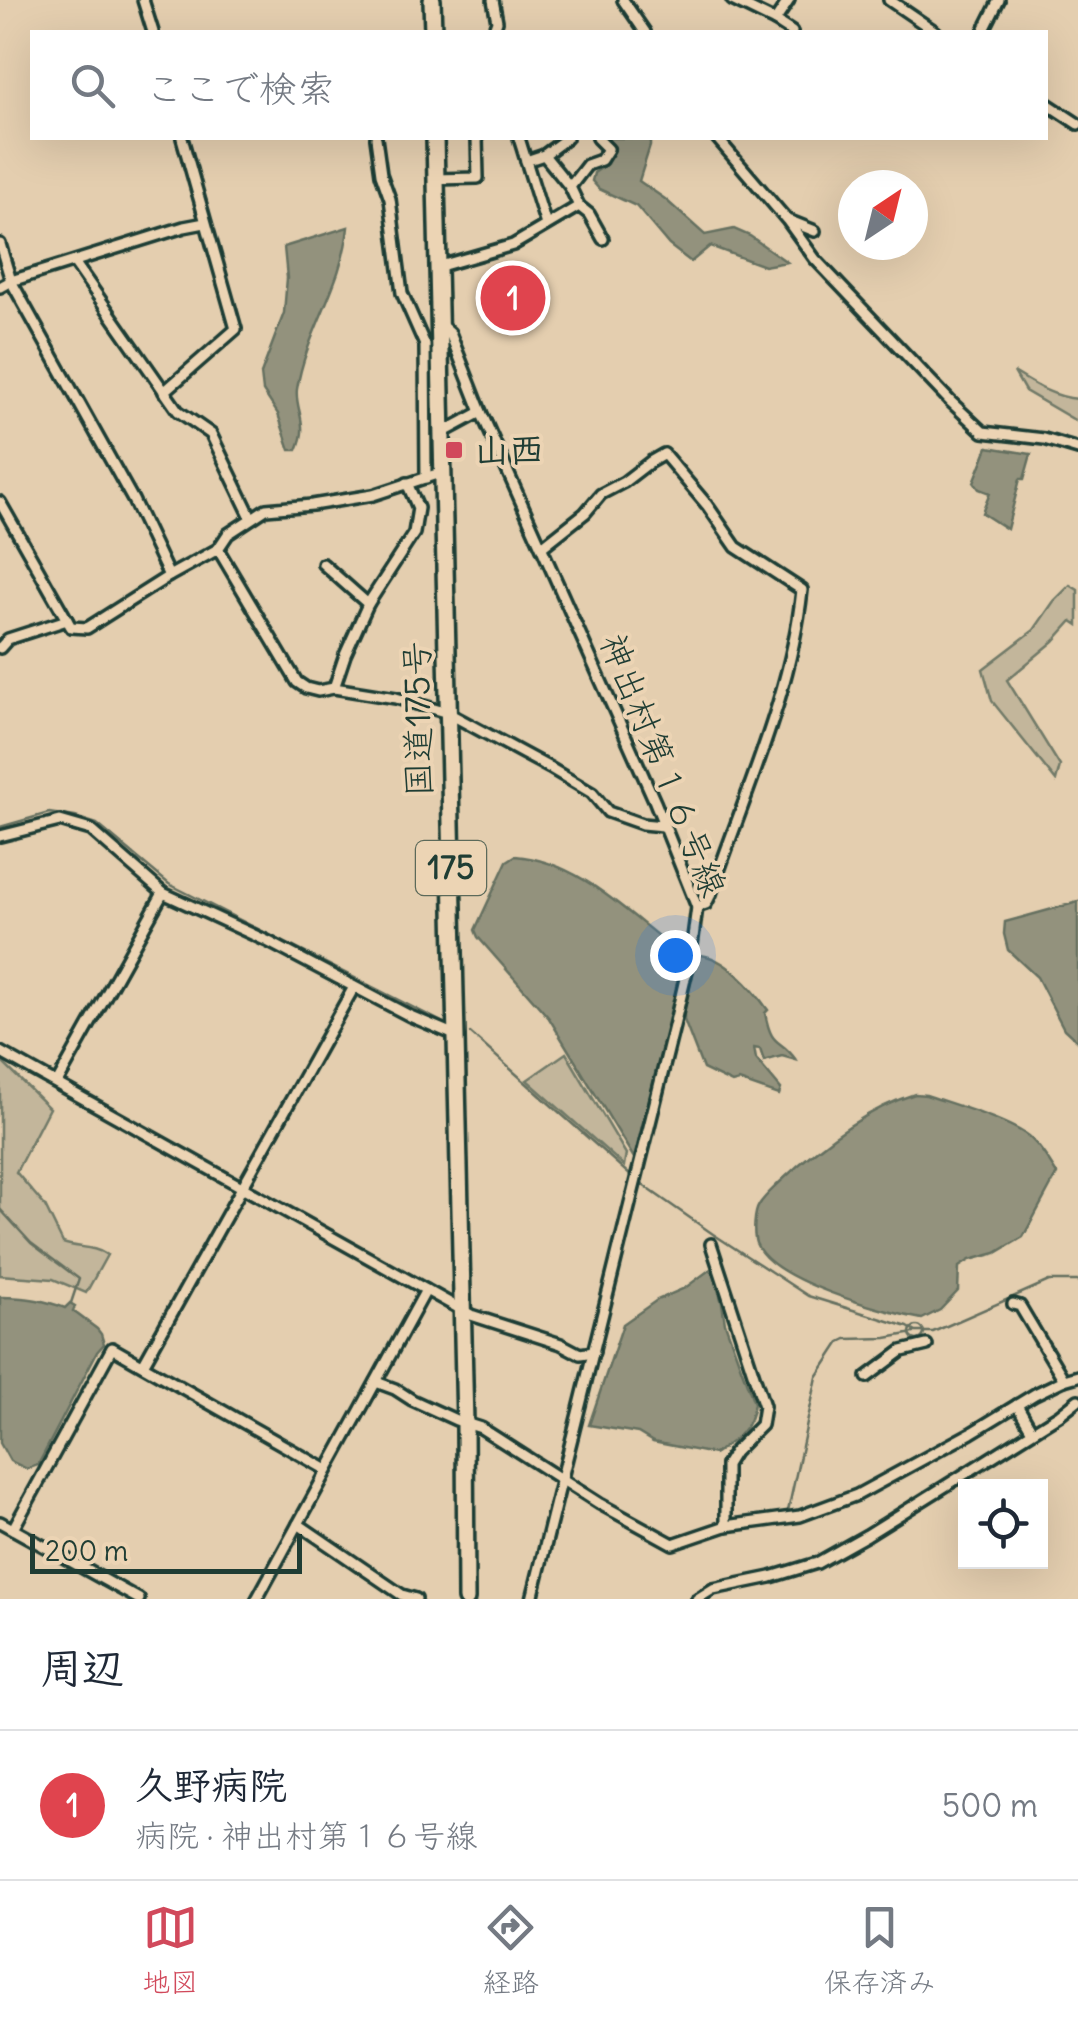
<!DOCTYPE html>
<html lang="ja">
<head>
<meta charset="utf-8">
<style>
  :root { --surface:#fff; --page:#f2f2f3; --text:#1f2937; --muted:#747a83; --line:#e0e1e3; --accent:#d1495b }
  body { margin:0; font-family:Delius,"Klee One",sans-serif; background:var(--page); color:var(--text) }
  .controls { position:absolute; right:30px; bottom:30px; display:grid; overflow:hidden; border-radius:0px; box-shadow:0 10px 40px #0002 }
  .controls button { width:90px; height:90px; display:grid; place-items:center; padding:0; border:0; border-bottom:2px solid var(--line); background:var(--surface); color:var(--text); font:50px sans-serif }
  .compass { position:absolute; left:838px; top:170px; width:90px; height:90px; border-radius:50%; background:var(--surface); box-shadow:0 10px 40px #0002; rotate:35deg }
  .scale { position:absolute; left:30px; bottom:25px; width:272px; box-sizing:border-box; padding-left:10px; border:5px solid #1f3d34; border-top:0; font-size:28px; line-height:35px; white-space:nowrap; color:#1f3d34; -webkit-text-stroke:8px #ecd4b4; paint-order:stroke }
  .you { position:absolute; left:675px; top:955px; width:35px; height:35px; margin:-25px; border:8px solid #fff; border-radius:50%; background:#1a73e8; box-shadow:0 0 0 15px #1a73e833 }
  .badge { display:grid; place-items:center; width:65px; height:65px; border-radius:50%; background:var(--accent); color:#fff; font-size:32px; font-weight:700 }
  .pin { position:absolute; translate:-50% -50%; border:5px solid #fff; box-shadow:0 2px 10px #0006 }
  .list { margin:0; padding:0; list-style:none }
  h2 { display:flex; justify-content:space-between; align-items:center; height:130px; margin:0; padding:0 40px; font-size:42px }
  h2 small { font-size:32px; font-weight:400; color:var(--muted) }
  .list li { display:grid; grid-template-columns:65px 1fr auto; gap:30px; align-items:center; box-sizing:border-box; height:150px; padding:0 40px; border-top:2px solid var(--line) }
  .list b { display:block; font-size:38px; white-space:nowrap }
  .list p { margin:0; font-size:32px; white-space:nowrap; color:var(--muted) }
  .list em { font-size:32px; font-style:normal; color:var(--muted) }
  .icon { flex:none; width:55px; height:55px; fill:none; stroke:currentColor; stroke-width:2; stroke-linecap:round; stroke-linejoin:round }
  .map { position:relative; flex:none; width:1078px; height:1599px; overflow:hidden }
  .search { position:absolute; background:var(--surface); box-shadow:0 10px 40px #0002; left:30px; right:30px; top:30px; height:110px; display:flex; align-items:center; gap:25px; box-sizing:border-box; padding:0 35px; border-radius:0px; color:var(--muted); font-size:38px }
  .sheet { height:280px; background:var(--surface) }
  nav { display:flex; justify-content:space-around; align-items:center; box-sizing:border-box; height:140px; border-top:2px solid var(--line); background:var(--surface); font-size:28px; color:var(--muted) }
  nav a { display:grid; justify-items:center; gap:5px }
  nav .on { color:var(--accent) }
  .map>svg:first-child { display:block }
</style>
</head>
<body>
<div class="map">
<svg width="1078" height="1599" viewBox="0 0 1078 1599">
  <rect width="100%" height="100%" fill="#e4ceaf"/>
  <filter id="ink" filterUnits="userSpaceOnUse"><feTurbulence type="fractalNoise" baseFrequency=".01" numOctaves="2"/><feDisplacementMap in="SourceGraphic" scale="20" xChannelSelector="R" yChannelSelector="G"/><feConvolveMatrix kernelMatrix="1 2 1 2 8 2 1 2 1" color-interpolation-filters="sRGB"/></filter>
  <g filter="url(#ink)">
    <g fill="#c3b69b" stroke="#717a68" stroke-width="2.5">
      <path d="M1014,372C1035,385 1053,397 1078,399V422L1025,391Z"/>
      <polygon points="1070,585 1078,590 1078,625 1072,621 1054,641 1007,680 1060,766 1056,781 992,701 983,669 1034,630 1054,601"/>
      <polygon points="566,1053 626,1154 624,1166 527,1080"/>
      <path d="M0,1060L49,1108L16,1172L45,1206L63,1243C77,1248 94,1246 107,1255L86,1293L53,1279L0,1275Z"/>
    </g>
    <g fill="#93927d" stroke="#657060" stroke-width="2.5">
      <polygon points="607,138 650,138 650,146 639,181 665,199 705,235 734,229 750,236 787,262 764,266 710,246 691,262 669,245 636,206 599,189 592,181 594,173 607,164 614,148"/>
      <path d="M348,227C343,285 306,332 297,389C295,402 302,415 302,427C303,435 300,443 297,450H290L278,414L263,391L261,374L284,313L287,278L284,247Z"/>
      <polygon points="988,447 1031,454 1024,479 1020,479 1007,529 982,513 990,493 979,489 974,482"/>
      <path d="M515,856C578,861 625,911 672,947L685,960L634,1158L549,1018L478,937L475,930L507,861Z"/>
      <polygon points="1078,902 1078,1042 1064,1029 1037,977 1008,950 1004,934 1005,922"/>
      <path d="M698,955C724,955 754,990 768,1010L765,1013C772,1050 779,1036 796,1060L782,1056L764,1061L760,1049L754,1048L756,1059L781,1089L779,1095L739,1081L732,1083L703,1069L684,1020V1010Z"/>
      <path d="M915,1094L926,1095C952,1104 1008,1120 1028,1136C1040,1146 1049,1161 1057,1174L1023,1237L996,1253L970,1260L959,1267L958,1291L940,1310L922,1319C885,1312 770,1281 756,1243C753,1234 754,1213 759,1205C764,1197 773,1189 780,1182C817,1147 866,1109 915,1094Z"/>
      <path d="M712,1268L722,1303L725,1323L754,1403C751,1430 735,1440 714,1454L653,1442L638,1433L589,1425L623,1324L657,1300L685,1288Z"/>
      <path d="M0,1297C23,1297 43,1299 65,1308L70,1303L75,1306L73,1311L97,1329L101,1334L104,1344L97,1352L38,1465L27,1469L10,1461L0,1443Z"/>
    </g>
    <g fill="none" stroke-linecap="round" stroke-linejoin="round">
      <g stroke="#657060" stroke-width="2.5">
        <polyline points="0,827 49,813 75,817 97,824 169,884 448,1025"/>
        <polyline points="470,1033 631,1176"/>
        <polyline points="637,1181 713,1234 808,1296 908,1327 916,1332 933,1332 1049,1281 1078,1281"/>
        <polyline points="0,1209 31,1243 79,1279 71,1303"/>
        <circle cx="917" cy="1333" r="7"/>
        <polyline points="788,1511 817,1377 840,1342 846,1339 886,1338 914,1333"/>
      </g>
      <g stroke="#1f3d34" stroke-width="16">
        <g id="street">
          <polyline points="143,0 153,32"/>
          <polyline points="623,0 645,32"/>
          <polyline points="732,0 775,21 792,32"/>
          <polyline points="889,0 936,32"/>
          <polyline points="775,21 789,0"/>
          <polyline points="493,32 497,21 493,0"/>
          <polyline points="983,32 999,0"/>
          <polyline points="1046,103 1078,124"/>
          <polyline points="376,138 381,174 390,199 402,293 425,345 426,478"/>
          <polyline points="519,138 546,225"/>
          <polyline points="717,138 787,220 815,259 950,401 983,432 1044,439 1078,449"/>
          <polyline points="544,155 570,187"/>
          <polyline points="526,161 544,155 567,138"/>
          <polyline points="435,179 478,178 477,138"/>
          <polyline points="579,206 570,187 587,165 601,160 608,149 597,138"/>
          <polyline points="790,221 815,231"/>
          <polyline points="0,244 11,281 133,500 169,576"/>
          <polyline points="74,262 178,411 211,434 251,517"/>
          <polyline points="437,267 513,245 579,206 589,214 603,239"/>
          <polyline points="0,287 11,281 184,227 205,223"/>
          <polyline points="439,323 450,333 481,412 655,802 697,907 691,953 675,1022 532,1599"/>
          <polyline points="164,392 236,329 182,138"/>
          <polyline points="442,433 481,412"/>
          <polyline points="0,502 71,627 87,628 169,576 218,549 228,534 266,509 312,505 373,495 443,472"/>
          <path d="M542,547L585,513L601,494L624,482L650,462L664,454L707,505L736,547L802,590C791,695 744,795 711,894L706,904L697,907"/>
          <polyline points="218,549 297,682 306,688 318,691 334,688 396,698 448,713 550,768 592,793 608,812 642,824 663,826"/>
          <polyline points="323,564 368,604"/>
          <polyline points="0,648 8,639 67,620"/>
          <polyline points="334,688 345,655 368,604 414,533 418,508 407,483"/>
          <polyline points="0,836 60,821 91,830 163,893 267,941 410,1016 455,1035"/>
          <polyline points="0,1052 471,1315 561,1344 580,1354 594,1352"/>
          <polyline points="57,1083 163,893"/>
          <polyline points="711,1244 764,1406 761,1425 734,1452 726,1465 726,1526"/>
          <polyline points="1013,1304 1020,1306 1064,1380"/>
          <polyline points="143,1365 354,987"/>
          <polyline points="867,1377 902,1351 927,1345"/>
          <polyline points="376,1382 395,1389 412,1400 456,1420 481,1428 600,1504 673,1544 726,1526 800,1516 857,1495 971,1433 1035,1394 1064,1380 1078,1376"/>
          <polyline points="1017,1405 1032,1431"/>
          <polyline points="0,1522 139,1599"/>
          <polyline points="298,1524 402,1595 416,1599"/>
          <polyline points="13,1529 112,1348 327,1470"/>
          <polyline points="257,1599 426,1290"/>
          <polyline points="697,1599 713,1589 771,1577 817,1563 867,1535 1059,1415 1078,1400"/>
        </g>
      </g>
      <g stroke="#1f3d34" stroke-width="22">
        <g id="highway">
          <polyline points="432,0 433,32"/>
          <polyline points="435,138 465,1424 466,1599"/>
        </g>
      </g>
      <use href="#street" stroke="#ecd4b4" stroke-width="9"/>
      <use href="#highway" stroke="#ecd4b4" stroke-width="15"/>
    </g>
  </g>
  <rect fill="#d1495b" stroke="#ecd4b4" stroke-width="4" x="444" y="440" width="20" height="20" rx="5"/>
  <g text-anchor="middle" stroke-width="8" stroke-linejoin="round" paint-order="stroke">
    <rect fill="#ecd4b4" stroke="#5c6a5a" stroke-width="2.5" x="416" y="841" width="70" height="54" rx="8"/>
    <g font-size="32" font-weight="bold" fill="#1f3d34">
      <text x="451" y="879">175</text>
    </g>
    <g font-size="35" font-weight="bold" fill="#1f3d34" stroke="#ecd4b4" text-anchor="start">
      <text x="474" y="462">山西</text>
    </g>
    <g font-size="35" fill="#1f3d34" stroke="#ecd4b4">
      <text transform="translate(418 719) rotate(-91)" y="12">国道175号</text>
      <text transform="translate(663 765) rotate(68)" y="12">神出村第１６号線</text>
    </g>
  </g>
</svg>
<div class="controls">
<button><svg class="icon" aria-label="locate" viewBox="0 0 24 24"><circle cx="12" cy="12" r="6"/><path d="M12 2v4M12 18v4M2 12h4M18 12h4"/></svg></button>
</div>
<svg class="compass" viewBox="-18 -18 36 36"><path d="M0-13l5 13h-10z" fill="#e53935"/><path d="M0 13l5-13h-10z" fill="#747a83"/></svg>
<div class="scale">200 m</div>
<div class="you"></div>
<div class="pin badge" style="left:513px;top:298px;background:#e0444e">1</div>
<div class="search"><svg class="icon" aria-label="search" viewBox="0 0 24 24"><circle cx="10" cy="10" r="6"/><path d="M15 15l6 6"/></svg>ここで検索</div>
</div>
<section class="sheet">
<h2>周辺<small></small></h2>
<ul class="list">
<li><span class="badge" style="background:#e0444e">1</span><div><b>久野病院</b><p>病院 · 神出村第１６号線</p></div><em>500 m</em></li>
</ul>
</section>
<nav>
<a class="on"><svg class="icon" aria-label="map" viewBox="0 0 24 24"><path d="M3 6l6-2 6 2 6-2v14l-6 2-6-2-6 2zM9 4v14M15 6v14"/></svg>地図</a>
<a><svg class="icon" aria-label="directions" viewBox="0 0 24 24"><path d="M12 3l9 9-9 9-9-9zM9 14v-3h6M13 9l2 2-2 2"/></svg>経路</a>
<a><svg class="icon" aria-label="saved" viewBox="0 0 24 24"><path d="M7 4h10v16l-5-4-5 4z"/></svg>保存済み</a>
</nav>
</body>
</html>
